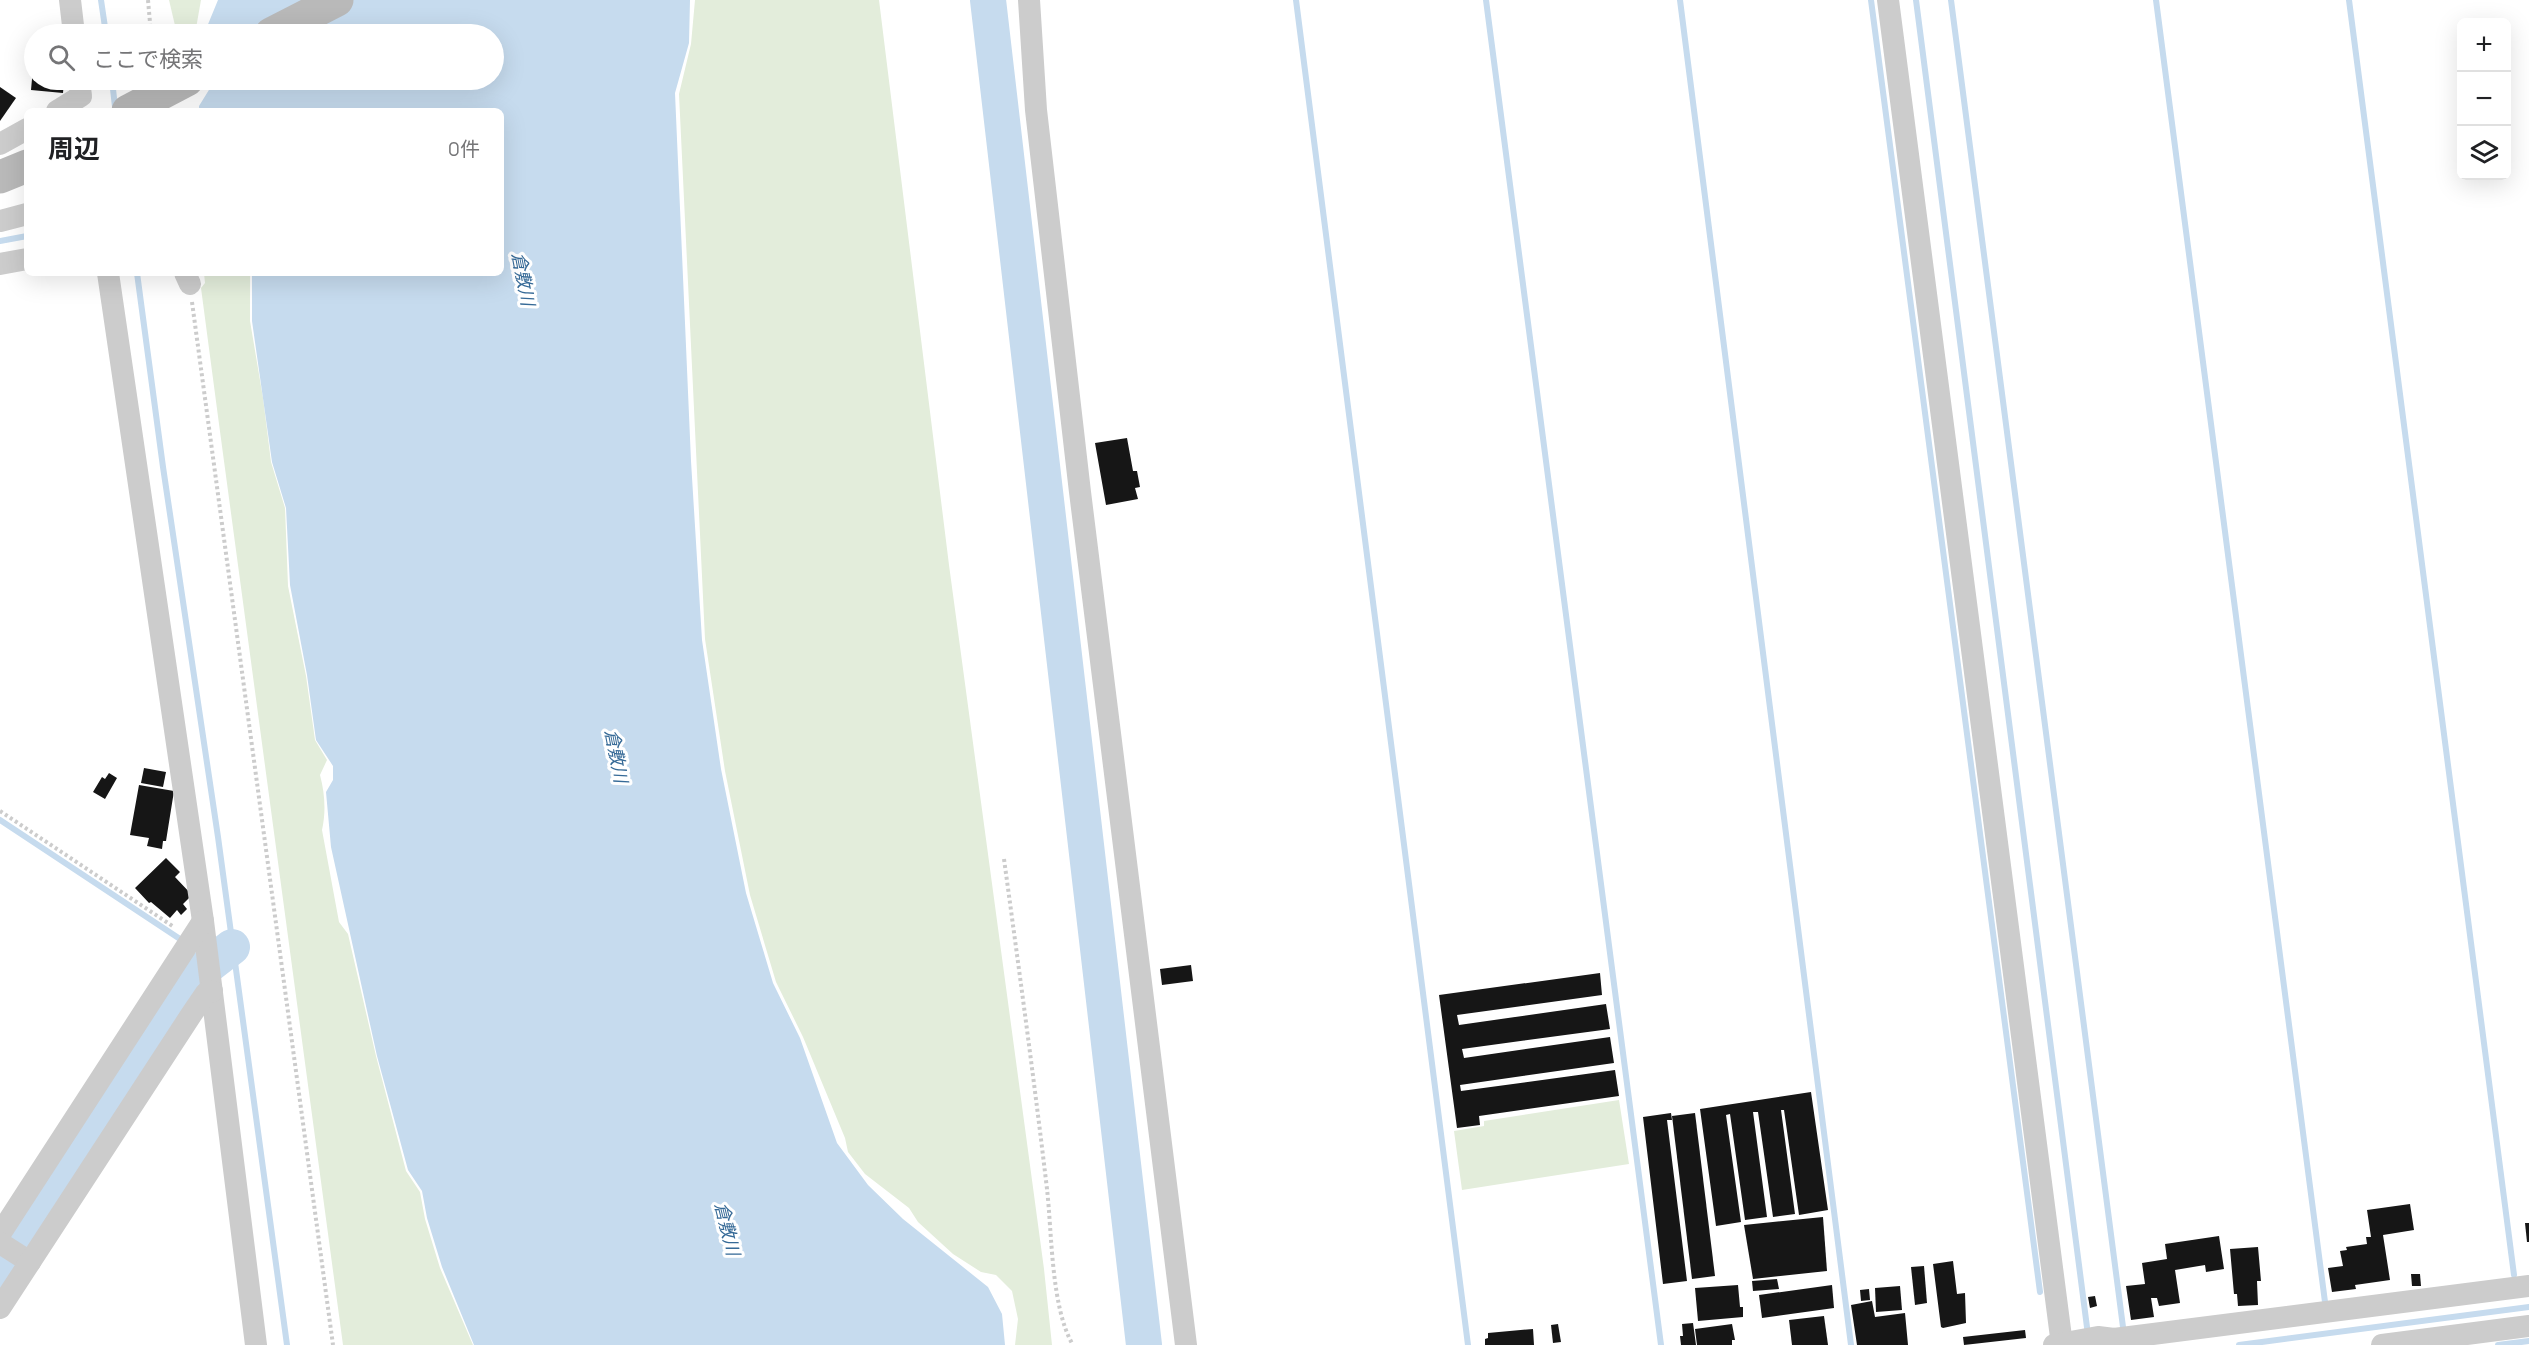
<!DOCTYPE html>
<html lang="ja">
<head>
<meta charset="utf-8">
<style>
  :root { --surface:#fff; --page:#f2f2f2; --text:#202124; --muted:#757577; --line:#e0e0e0 }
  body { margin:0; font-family:Manrope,"Noto Sans JP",sans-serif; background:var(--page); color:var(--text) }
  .controls { position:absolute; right:18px; top:18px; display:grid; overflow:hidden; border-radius:9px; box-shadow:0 6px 24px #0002 }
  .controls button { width:54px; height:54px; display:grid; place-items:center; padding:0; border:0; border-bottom:2px solid var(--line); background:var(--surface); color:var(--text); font:30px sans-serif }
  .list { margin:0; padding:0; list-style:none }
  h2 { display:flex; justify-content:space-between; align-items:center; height:78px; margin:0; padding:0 24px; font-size:26px }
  h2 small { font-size:20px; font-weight:400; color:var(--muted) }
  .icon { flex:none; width:33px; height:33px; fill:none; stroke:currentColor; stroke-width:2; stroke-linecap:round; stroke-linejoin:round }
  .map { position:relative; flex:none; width:2529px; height:1345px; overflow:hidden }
  .search { position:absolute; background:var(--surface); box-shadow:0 6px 24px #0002; left:24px; top:24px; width:480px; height:66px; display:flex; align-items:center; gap:15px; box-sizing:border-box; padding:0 21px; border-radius:33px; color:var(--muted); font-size:22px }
  .panel { position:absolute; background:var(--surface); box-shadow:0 6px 24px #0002; left:24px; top:108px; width:480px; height:168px; border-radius:9px }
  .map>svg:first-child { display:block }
</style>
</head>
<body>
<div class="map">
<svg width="2529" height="1345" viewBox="0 0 2529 1345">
  <rect width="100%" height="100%" fill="#fff"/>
  <g fill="#e3eddb">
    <polygon points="169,0 201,0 195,34 177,34"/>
    <polygon points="695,0 879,0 949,565 1044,1269 1052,1345 1015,1345 1018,1319 1012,1291 996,1275 981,1272 953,1254 918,1222 909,1208 865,1174 848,1152 845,1138 803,1037 776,982 750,895 725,771 705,639 679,94 691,44"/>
    <path d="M204,273H250V321L263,398L271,462L285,508L288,586L306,676L315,740L327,760L320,775C325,794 326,812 322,830L339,922L348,934L376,1056L406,1171L420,1192L425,1219L440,1268L473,1345H343L219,424L201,288L205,283Z"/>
    <polygon points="1619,1100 1629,1164 1462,1190 1454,1131 1484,1126 1484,1121"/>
  </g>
  <polygon fill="#c6dbee" points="218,0 690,0 689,43 675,93 691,461 702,640 721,769 746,893 773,983 800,1038 837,1143 868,1185 903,1219 988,1287 1002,1314 1005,1345 474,1345 442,1267 427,1218 422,1191 408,1170 377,1056 331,847 326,792 333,780 333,766 316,740 307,675 290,585 286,508 272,462 252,321 252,273 501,273 501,111 199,111 199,106 212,85 210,80 494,80 494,34 204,34"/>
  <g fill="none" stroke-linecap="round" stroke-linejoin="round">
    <g stroke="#c6dbee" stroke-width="6">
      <polyline points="101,0 106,34"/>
      <polyline points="1296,0 1468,1345"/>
      <polyline points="1486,0 1661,1345"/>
      <polyline points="1680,0 1851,1345"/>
      <polyline points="1871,0 2040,1292"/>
      <polyline points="1916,0 2088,1335"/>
      <polyline points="1951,0 2123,1327"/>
      <polyline points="2156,0 2325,1302"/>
      <polyline points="2349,0 2514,1275"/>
      <polyline points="112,80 115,107"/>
      <polyline points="0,241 27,236"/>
      <polyline points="137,273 163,467 218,837 287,1345"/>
      <polyline points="0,820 180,939"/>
      <polyline points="4,1261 10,1264"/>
      <polyline points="2239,1345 2529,1307"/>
      <polyline points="2498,1345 2529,1341"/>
    </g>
    <g stroke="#c6dbee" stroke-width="36">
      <polyline points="988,0 1144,1345"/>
      <polyline points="0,1278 201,971 232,947"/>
    </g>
  </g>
  <g fill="#161616">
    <polygon points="33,68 34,80 64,80 63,93 31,90"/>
    <polygon points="0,87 16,98 0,121"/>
    <polygon points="1127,438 1133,471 1137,471 1140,487 1135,488 1138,499 1106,505 1095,443"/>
    <polygon points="144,768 166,772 163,787 141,783"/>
    <polygon points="109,773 117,778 105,799 93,792 102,777 105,779"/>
    <polygon points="139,785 174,791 166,841 163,841 162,849 147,846 149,838 130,835"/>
    <polygon points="166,858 180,872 175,877 192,895 183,904 187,909 181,915 177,910 170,918 151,902 149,903 135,888"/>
    <polygon points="1191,965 1193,981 1162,985 1160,969"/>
    <polygon points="1600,973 1602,995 1457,1015 1459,1025 1606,1004 1610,1029 1462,1049 1464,1058 1610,1037 1614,1063 1460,1085 1461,1091 1615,1070 1619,1096 1479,1116 1480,1125 1457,1128 1439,995"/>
    <polygon points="1811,1092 1828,1210 1799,1215 1784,1110 1781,1110 1795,1214 1773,1217 1758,1112 1753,1112 1767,1217 1745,1220 1730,1114 1726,1115 1741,1222 1716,1226 1700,1109"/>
    <polygon points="1671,1113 1672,1120 1667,1120 1687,1281 1663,1284 1643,1117"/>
    <polygon points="1695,1113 1715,1276 1692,1279 1672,1116"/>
    <polygon points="2410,1204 2414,1230 2383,1235 2390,1280 2355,1285 2356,1289 2332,1292 2328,1268 2343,1266 2340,1251 2347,1250 2346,1247 2367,1244 2366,1237 2371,1237 2367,1210"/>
    <polygon points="1823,1217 1827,1271 1753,1279 1744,1225"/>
    <polygon points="2525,1223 2529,1223 2529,1242 2527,1242"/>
    <polygon points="2219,1236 2224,1269 2206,1272 2205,1265 2175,1270 2180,1303 2159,1306 2157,1298 2151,1298 2154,1317 2131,1320 2126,1286 2145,1284 2142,1263 2167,1259 2165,1244"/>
    <polygon points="2258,1247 2261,1281 2257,1281 2258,1305 2238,1306 2237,1294 2234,1294 2230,1249"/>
    <polygon points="1953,1261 1957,1294 1965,1293 1966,1323 1943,1328 1941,1327 1933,1264"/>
    <polygon points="1924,1266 1927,1303 1915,1305 1911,1267"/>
    <polygon points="2411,1274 2420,1274 2421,1286 2412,1286"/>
    <polygon points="1777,1279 1779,1289 1753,1291 1752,1281"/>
    <polygon points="1738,1285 1740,1307 1743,1307 1743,1317 1698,1321 1695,1288"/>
    <polygon points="1832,1285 1834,1308 1762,1318 1759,1295"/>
    <polygon points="1900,1286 1902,1310 1876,1312 1875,1288"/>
    <polygon points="1869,1289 1870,1300 1861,1301 1860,1290"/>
    <polygon points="2095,1296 2097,1306 2090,1308 2088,1297"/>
    <polygon points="1872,1301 1875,1317 1905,1313 1908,1345 1857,1345 1851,1305"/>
    <polygon points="1824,1316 1828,1345 1792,1345 1789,1320"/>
    <polygon points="1693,1323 1696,1345 1681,1345 1680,1336 1683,1336 1682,1324"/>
    <polygon points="1558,1324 1561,1342 1553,1343 1551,1325"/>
    <polygon points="1732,1324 1735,1340 1732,1340 1732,1345 1697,1345 1695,1329"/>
    <polygon points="1533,1329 1534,1345 1485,1345 1485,1339 1488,1338 1488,1333"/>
    <polygon points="2025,1330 2026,1338 1964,1345 1963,1337"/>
  </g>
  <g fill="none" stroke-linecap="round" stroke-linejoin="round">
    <g stroke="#ccc" stroke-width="4" stroke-dasharray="3 3" stroke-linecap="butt">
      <polyline points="148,0 151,34"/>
      <polyline points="192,302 333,1345"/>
      <polyline points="0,811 174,927"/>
      <path d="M1004,859C1019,969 1034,1079 1047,1189C1052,1233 1051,1308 1073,1345"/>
    </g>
    <g stroke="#ccc" stroke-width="22">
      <polyline points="70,0 74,34"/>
      <polyline points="1029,0 1036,110 1080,492 1186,1345"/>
      <polyline points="1888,0 2062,1345"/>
      <polyline points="57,111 81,96 79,80"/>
      <polyline points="0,144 27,129"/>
      <polyline points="0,221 27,214"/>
      <polyline points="0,264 27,259"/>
      <polyline points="108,273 203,921 256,1345"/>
      <polyline points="185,273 190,284"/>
      <polyline points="0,1234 203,921"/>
      <polyline points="0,1243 30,1262"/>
      <polyline points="0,1308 191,1015 206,993 212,991"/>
      <polyline points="2054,1345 2098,1337 2114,1339 2529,1286"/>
      <polyline points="2382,1345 2529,1326"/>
    </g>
    <g stroke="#b9b9b9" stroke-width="33">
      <polyline points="271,34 337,0"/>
      <polyline points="0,177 27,166"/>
    </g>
    <polyline stroke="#b9b9b9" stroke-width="33" points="128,111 187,80"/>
  </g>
  <g text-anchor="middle" stroke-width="6" stroke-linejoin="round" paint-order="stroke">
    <g font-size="18" font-style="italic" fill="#366a97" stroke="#fff">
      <text transform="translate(523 279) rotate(79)" y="6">倉敷川</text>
      <text transform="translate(616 756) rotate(79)" y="6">倉敷川</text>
      <text transform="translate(727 1229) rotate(76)" y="6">倉敷川</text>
    </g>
  </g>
</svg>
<div class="controls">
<button>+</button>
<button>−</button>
<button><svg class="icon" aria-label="layers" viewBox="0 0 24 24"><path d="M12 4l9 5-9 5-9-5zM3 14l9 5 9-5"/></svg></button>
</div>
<div class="search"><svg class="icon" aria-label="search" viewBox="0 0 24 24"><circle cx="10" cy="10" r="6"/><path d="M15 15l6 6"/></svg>ここで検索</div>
<section class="panel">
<h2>周辺<small>0件</small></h2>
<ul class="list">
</ul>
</section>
</div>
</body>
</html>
